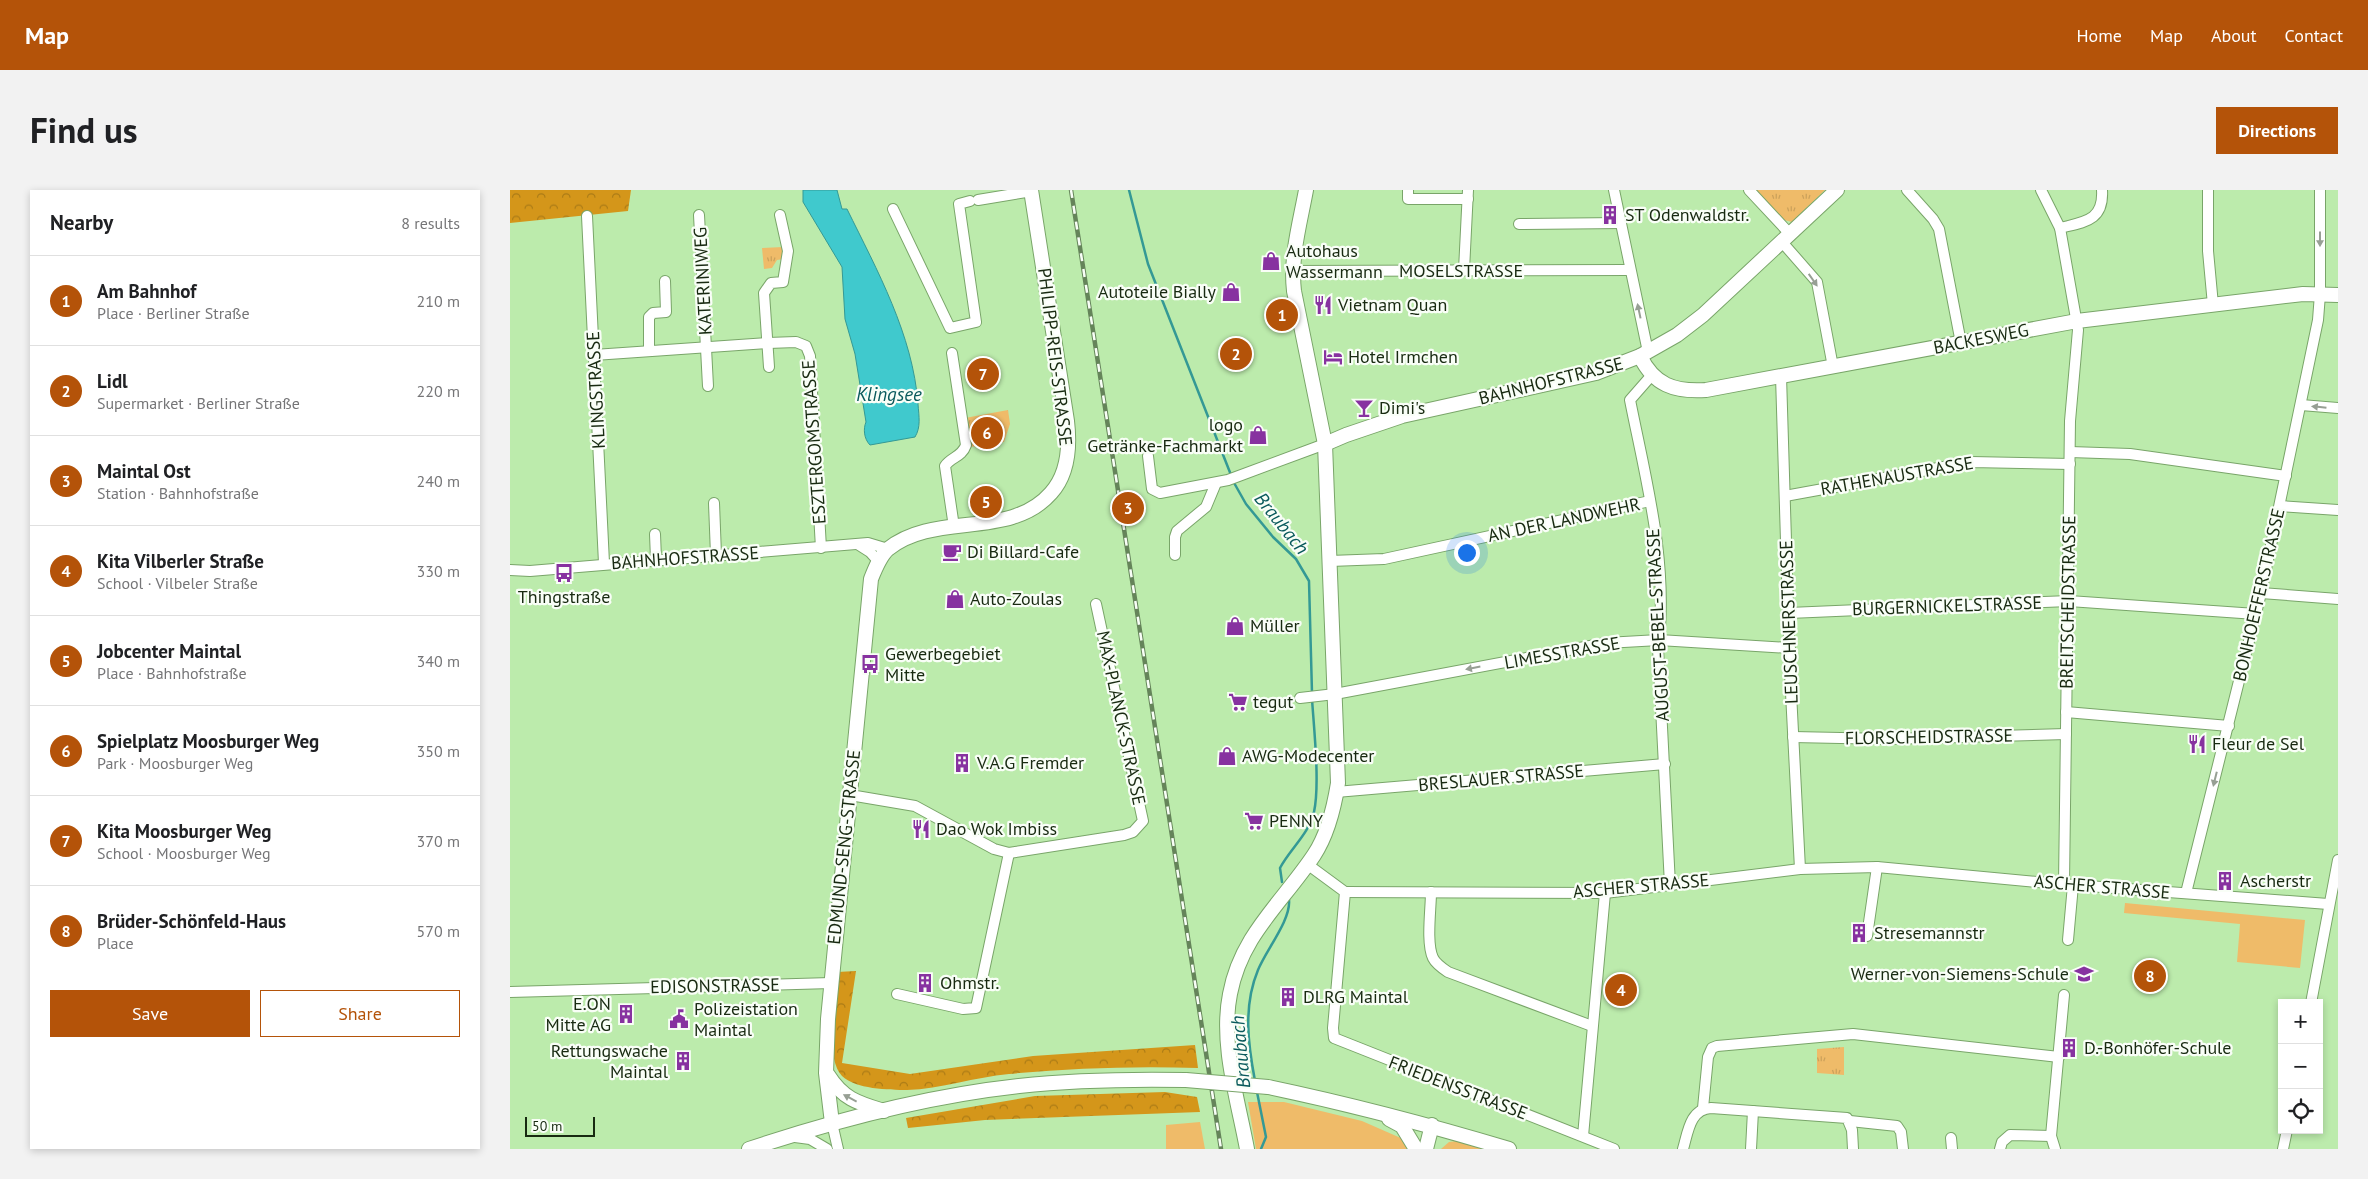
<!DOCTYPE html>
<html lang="en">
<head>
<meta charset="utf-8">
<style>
  :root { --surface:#fff; --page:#f2f2f2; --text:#202124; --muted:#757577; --line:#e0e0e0; --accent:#b45309 }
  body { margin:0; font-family:"PT Sans",sans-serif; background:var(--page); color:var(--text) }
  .controls { position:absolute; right:15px; bottom:15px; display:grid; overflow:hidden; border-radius:0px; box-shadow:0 2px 8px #0003 }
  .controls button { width:45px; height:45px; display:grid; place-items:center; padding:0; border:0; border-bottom:1px solid var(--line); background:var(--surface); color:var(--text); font:25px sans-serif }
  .scale { position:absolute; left:15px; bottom:12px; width:70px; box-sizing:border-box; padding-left:5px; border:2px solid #182a11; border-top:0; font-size:14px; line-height:18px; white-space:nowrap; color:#182a11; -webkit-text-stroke:4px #f9fef7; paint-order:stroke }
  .you { position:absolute; left:956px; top:362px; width:18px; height:18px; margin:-12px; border:4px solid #fff; border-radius:50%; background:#1a73e8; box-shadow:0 0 0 8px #1a73e833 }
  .badge { display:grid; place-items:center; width:32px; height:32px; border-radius:50%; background:var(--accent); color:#fff; font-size:16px; font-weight:700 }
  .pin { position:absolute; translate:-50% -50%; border:2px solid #fff; box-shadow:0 1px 5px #0006 }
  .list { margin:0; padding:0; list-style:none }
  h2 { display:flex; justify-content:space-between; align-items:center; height:65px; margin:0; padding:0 20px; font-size:21px }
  h2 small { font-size:16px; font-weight:400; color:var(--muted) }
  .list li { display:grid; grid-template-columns:32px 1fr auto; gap:15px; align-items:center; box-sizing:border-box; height:90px; padding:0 20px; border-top:1px solid var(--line) }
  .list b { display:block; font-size:19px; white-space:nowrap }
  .list p { margin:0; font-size:16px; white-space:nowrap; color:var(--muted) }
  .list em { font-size:16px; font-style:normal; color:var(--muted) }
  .actions { display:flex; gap:10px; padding:15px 20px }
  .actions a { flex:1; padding:11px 0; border:1px solid var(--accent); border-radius:0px; text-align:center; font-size:18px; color:var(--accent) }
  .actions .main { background:var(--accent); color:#fff }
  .icon { flex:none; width:28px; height:28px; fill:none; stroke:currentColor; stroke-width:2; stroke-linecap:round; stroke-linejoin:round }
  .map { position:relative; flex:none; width:1828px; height:959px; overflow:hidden; border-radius:0px }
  header { display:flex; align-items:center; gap:30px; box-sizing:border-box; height:70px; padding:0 25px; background:var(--accent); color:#fff }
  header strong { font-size:24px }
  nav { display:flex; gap:28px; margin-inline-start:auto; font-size:18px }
  .intro { display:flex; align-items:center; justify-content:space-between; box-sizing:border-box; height:120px; padding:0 30px }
  h1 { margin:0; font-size:35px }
  .button { padding:12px 22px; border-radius:0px; background:var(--accent); color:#fff; font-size:18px; font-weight:700 }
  main { display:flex; gap:30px; padding:0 30px }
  aside { flex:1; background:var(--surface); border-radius:0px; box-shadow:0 2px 8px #0003 }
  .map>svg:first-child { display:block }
</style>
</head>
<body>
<header>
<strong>Map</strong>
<nav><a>Home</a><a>Map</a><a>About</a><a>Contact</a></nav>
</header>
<div class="intro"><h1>Find us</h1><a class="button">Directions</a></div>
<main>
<aside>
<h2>Nearby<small>8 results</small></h2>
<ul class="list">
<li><span class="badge">1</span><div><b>Am Bahnhof</b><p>Place · Berliner Straße</p></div><em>210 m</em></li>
<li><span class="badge">2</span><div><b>Lidl</b><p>Supermarket · Berliner Straße</p></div><em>220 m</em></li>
<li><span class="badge">3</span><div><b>Maintal Ost</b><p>Station · Bahnhofstraße</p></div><em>240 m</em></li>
<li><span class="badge">4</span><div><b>Kita Vilberler Straße</b><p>School · Vilbeler Straße</p></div><em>330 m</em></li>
<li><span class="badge">5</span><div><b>Jobcenter Maintal</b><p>Place · Bahnhofstraße</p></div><em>340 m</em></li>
<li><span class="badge">6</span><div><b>Spielplatz Moosburger Weg</b><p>Park · Moosburger Weg</p></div><em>350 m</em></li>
<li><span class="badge">7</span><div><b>Kita Moosburger Weg</b><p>School · Moosburger Weg</p></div><em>370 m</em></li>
<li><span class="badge">8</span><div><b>Brüder-Schönfeld-Haus</b><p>Place</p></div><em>570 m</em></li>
</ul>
<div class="actions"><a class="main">Save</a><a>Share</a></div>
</aside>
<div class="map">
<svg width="1828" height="959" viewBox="0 0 1828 959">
  <defs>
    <pattern id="forest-crowns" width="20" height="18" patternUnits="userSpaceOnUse" patternTransform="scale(1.25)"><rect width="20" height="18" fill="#d4961a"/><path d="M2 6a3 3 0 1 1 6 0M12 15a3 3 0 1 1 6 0" fill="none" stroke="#ab7b16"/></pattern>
    <pattern id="park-tufts" width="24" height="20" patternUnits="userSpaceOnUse" patternTransform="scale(1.25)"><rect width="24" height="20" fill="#efbb69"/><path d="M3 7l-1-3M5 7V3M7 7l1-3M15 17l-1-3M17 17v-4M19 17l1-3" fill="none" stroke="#cca15a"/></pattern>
  </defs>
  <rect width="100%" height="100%" fill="#bcebac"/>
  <g fill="#efbb69">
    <polygon points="1615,713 1795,730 1790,778 1727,772 1730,734 1614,723"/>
    <polygon points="738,912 774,912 852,931 893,949 897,959 746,959"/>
    <polygon points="690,932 695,959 656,959 656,935"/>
    <polygon points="947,951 975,959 931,959 939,952"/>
  </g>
  <g fill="url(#forest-crowns)">
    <polygon points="0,0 121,0 118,21 0,33"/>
    <path d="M346,781L332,873L400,884L523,866L685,855L688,878C624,876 562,878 499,884C465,887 431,899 397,900C379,900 345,899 332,886C314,867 325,806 327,782Z"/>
    <polygon points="655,902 687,907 690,922 475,930 398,938 396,928 525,906"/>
  </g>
  <g fill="url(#park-tufts)">
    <polygon points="1246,0 1315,0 1282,32 1274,30"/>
    <polygon points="273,57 274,69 267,70 262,78 254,79 252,58"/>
    <polygon points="498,220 500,234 494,252 460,257 455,228"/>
    <polygon points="1334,857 1334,885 1307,883 1307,859"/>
  </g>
  <path fill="#40c9cd" stroke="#349995" d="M293,0H327L332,19H337C367,80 403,145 408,214C409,227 411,237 405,247L360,255C354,249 353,239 356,232L345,164L335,129L332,77L293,12Z"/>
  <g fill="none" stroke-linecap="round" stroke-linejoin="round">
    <g stroke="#349995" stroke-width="2.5">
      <polyline points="619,0 638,74 721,285"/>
      <polyline points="723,291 736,314 763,347 786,369 799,391 802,503"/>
      <path d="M772,692L770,678C780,659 799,644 804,622C810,594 804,539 802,509"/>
      <path d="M745,891C738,854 733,816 748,780C756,760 781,730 779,710"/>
      <polyline points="747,902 756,947 751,959"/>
    </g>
    <g stroke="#79a569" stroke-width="12">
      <g id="street">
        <polyline points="898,0 898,9 958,9"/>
        <polyline points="1104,0 1138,162"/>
        <polyline points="1239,0 1280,44"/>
        <polyline points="1397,0 1423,29 1429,39 1451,153"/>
        <polyline points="1531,0 1550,38 1568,140 1560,231 1554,694"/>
        <polyline points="1698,0 1698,61 1703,115"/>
        <polyline points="468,10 522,1"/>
        <polyline points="383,19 440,138 466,132 449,14 460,11"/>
        <polyline points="189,25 198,196"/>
        <polyline points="77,26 94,373"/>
        <polyline points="1009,34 1111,33"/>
        <path d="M1550,38C1574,32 1594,31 1592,0"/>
        <polyline points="1272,52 1307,92 1323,177"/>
        <polyline points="954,80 958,0"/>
        <polyline points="782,81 1120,80"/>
        <polyline points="139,161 139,127 143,123 156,122 155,91"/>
        <path d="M442,163L456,255C452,267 441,267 435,276L444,337"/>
        <polyline points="84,165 258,153 286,152 296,156 300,166 311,358"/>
        <polyline points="259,177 254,103 261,93 273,92 278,61 270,25"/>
        <path d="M1141,186L1120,210C1136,291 1159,374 1148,458L1160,695"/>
        <polyline points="1271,186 1280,483 1290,679"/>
        <polyline points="1791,215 1828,218"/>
        <polyline points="1560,262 1620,264 1776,286"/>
        <polyline points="638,266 642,299 650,303 718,290 815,254"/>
        <polyline points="1275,306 1461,272 1560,274"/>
        <polyline points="204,313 206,365"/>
        <polyline points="1770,316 1828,320"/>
        <polyline points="145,344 146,369"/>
        <polyline points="349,355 360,362 369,372"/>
        <polyline points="665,365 665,347 667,341 696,317 706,293"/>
        <polyline points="820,371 874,369 1140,311"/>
        <polyline points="0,380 20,381 358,353 378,359"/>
        <polyline points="1751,403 1828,409"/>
        <polyline points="1279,423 1559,411 1746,424"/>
        <polyline points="790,508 825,504 1096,453 1149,450 1280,458"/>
        <polyline points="1556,522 1719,536"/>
        <polyline points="1283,547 1378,549 1556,544"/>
        <polyline points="826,602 1155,574"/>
        <polyline points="340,605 405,616 484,659 499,663 614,645 623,642 633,631 586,414"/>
        <polyline points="797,674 835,702 823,838 824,848 1104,959"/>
        <polyline points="835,702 1095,703 1290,679 1367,677 1538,693 1818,714"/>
        <path d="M921,702C921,719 916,753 923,768C926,774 932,778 938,782L1082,836"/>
        <polyline points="1676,703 1751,403 1808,130 1810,104 1810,0"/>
        <polyline points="1357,746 1367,677"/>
        <polyline points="1558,750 1563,695"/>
        <polyline points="0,802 321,793"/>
        <polyline points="387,804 453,819 466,818 499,663"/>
        <polyline points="1801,813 1828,670"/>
        <polyline points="1193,918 1198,867 1202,858 1207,856 1343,844 1549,867"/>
        <polyline points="1340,931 1387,936 1391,942 1393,959"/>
        <polyline points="322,933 328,959"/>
        <polyline points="1073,946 1095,703"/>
        <polyline points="285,947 300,949 317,959"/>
        <polyline points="1441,948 1442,959"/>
        <path d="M1173,959C1178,942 1180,919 1201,918L1337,928L1342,940L1343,959"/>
        <polyline points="1241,959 1243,921"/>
        <polyline points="1490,959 1492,952 1500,945 1541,946"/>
        <polyline points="1545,959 1541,946 1554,805"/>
        <polyline points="1773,959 1777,940"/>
      </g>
    </g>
    <g stroke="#79a569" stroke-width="16">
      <g id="secondary">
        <path d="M1130,166C1144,195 1164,202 1196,200L1567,131L1793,104L1828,105"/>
        <polyline points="815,254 836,245 892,226 1086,183 1130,166 1167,145 1193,125 1327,0"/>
        <path d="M318,885C333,909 348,913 374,921"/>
        <path d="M758,897C839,914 919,935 999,959"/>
        <polyline points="879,929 892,936 906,959"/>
        <path d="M322,933L316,883L318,829L361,389C365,379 370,366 378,359C425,321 500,350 541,303C559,283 560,256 557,231L521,0"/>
        <path d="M239,959C326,930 417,906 509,896C564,890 620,889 676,890"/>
        <path d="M737,959C728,910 710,854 720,804C731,745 772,713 804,665C818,644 824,618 828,593L815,254L784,101C780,67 790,33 796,0"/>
        <polyline points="916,959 922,935"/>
      </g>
    </g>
    <use href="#street" stroke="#fff" stroke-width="10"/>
    <use href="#secondary" stroke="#fff" stroke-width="14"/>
    <g stroke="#65845a" stroke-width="4.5">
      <polyline id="rail" points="561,0 711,959"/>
    </g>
    <use href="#rail" stroke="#f9fef7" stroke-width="2.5" stroke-dasharray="8" stroke-linecap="butt"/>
    <g stroke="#79a569" stroke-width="16" stroke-linecap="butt">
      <polyline id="secondary-bridge" points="676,890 758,897"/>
    </g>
    <use href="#secondary-bridge" stroke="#fff" stroke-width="14"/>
  </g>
  <defs><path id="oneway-solid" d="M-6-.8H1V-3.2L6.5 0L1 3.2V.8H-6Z" transform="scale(1.25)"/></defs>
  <g fill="#979f94">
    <use href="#oneway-solid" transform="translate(1810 49) rotate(90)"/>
    <use href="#oneway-solid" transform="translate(1303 90) rotate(55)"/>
    <use href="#oneway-solid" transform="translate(1129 121) rotate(-102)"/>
    <use href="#oneway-solid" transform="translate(1809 217) rotate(-174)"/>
    <use href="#oneway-solid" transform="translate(963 478) rotate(169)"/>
    <use href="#oneway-solid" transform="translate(1705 589) rotate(104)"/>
    <use href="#oneway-solid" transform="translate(340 908) rotate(-152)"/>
  </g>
  <defs>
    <g id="building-bare" transform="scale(1.5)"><path d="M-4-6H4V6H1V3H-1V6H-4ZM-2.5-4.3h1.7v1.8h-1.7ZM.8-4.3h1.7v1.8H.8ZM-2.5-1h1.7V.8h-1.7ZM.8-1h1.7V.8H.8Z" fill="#8732a0" stroke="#f9fef7" stroke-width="2.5" paint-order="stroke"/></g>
    <g id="shop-bare" transform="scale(1.5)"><path d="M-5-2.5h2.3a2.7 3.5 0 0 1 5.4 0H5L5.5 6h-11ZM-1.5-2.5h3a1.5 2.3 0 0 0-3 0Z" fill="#8732a0" stroke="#f9fef7" stroke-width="2.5" paint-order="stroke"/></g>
    <g id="restaurant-bare" transform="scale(1.5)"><path d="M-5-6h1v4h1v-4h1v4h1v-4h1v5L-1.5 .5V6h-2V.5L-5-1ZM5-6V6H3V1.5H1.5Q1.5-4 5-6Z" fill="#8732a0" stroke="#f9fef7" stroke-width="2.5" paint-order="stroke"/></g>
    <g id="hotel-bare" transform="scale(1.5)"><path d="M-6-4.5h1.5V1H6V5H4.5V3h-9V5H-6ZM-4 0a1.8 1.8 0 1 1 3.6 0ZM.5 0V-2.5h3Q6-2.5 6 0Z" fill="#8732a0" stroke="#f9fef7" stroke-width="2.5" paint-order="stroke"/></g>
    <g id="bar-bare" transform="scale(1.5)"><path d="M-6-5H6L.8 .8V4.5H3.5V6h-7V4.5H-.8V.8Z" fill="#8732a0" stroke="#f9fef7" stroke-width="2.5" paint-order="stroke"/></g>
    <g id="cafe-bare" transform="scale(1.5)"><path d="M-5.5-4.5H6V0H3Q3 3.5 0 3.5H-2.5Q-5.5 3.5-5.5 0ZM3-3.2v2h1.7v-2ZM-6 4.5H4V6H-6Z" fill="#8732a0" stroke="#f9fef7" stroke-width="2.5" paint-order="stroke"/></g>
    <g id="bus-bare" transform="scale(1.5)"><path d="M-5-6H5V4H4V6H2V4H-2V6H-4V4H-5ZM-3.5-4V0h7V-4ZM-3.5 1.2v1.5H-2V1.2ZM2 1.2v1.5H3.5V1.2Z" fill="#8732a0" stroke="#f9fef7" stroke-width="2.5" paint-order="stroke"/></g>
    <g id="supermarket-bare" transform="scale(1.5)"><path d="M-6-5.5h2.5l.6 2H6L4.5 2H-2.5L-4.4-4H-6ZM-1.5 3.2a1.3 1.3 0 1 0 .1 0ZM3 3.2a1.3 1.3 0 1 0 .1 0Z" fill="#8732a0" stroke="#f9fef7" stroke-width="2.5" paint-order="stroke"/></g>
    <g id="school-bare" transform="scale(1.5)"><path d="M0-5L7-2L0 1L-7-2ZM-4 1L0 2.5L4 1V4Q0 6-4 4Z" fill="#8732a0" stroke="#f9fef7" stroke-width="2.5" paint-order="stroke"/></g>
    <g id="civic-bare" transform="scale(1.5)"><path d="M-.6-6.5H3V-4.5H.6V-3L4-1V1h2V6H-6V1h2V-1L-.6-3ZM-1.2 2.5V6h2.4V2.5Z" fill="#8732a0" stroke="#f9fef7" stroke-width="2.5" paint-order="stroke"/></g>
  </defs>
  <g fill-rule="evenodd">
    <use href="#building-bare" x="1100" y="25"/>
    <use href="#shop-bare" x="761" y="71"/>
    <use href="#shop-bare" x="721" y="102"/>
    <use href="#restaurant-bare" x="813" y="115"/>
    <use href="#hotel-bare" x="823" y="167"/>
    <use href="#bar-bare" x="854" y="218"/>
    <use href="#shop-bare" x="748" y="245"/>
    <use href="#cafe-bare" x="442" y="362"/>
    <use href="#bus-bare" x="54" y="383"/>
    <use href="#shop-bare" x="445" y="409"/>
    <use href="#shop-bare" x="725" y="436"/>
    <use href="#bus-bare" x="360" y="474"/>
    <use href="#supermarket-bare" x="728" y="512"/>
    <use href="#restaurant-bare" x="1687" y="554"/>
    <use href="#shop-bare" x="717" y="566"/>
    <use href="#building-bare" x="452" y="573"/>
    <use href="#supermarket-bare" x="744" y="631"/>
    <use href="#restaurant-bare" x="411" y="639"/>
    <use href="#building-bare" x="1715" y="691"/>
    <use href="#building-bare" x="1349" y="743"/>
    <use href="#school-bare" x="1574" y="784"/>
    <use href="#building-bare" x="415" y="793"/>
    <use href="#building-bare" x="778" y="807"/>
    <use href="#building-bare" x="116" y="824"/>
    <use href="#civic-bare" x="169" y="829"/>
    <use href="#building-bare" x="1559" y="858"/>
    <use href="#building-bare" x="173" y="871"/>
  </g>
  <g text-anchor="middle" stroke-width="4.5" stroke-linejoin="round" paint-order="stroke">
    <g font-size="18" fill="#182a11" stroke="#f9fef7" text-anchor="start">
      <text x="1115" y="31">ST Odenwaldstr.</text>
      <text x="776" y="67">Autohaus<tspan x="776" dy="21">Wassermann</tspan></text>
      <text x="706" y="108" text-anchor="end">Autoteile Bially</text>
      <text x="828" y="121">Vietnam Quan</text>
      <text x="838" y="173">Hotel Irmchen</text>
      <text x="869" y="224">Dimi's</text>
      <text x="733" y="241" text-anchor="end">logo<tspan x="733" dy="21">Getränke-Fachmarkt</tspan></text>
      <text x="457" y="368">Di Billard-Cafe</text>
      <text x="54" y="413" text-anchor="middle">Thingstraße</text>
      <text x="460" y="415">Auto-Zoulas</text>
      <text x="740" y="442">Müller</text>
      <text x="375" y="470">Gewerbegebiet<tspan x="375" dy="21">Mitte</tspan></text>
      <text x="743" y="518">tegut</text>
      <text x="1702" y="560">Fleur de Sel</text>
      <text x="732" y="572">AWG-Modecenter</text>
      <text x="467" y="579">V.A.G Fremder</text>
      <text x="759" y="637">PENNY</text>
      <text x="426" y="645">Dao Wok Imbiss</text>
      <text x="1730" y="697">Ascherstr</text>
      <text x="1364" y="749">Stresemannstr</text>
      <text x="1559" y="790" text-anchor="end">Werner-von-Siemens-Schule</text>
      <text x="430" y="799">Ohmstr.</text>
      <text x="793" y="813">DLRG Maintal</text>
      <text x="101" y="820" text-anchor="end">E.ON<tspan x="101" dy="21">Mitte AG</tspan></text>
      <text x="184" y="825">Polizeistation<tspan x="184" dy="21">Maintal</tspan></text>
      <text x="1574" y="864">D.-Bonhöfer-Schule</text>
      <text x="158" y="867" text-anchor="end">Rettungswache<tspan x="158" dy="21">Maintal</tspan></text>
    </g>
    <g font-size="18" fill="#182a11" stroke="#f9fef7">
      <text x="951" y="87">MOSELSTRASSE</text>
      <text transform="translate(193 91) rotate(-93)" y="6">KATERINIWEG</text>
      <text transform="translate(1471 149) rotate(-11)" y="6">BACKESWEG</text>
      <text transform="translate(545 167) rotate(83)" y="6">PHILIPP-REIS-STRASSE</text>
      <text transform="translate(1041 191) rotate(-14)" y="6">BAHNHOFSTRASSE</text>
      <text transform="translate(86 200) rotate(-93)" y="6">KLINGSTRASSE</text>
      <text transform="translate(304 252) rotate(-94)" y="6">ESZTERGOMSTRASSE</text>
      <text transform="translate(1387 286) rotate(-10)" y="6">RATHENAUSTRASSE</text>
      <text transform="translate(1054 330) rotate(-12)" y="6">AN DER LANDWEHR</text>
      <text transform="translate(175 368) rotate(-4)" y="6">BAHNHOFSTRASSE</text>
      <text transform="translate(1749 405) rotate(-77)" y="6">BONHOEFFERSTRASSE</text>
      <text transform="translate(1558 412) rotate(-89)" y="6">BREITSCHEIDSTRASSE</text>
      <text transform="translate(1437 416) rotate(-2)" y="6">BURGERNICKELSTRASSE</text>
      <text transform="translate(1279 432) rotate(-92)" y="6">LEUSCHNERSTRASSE</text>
      <text transform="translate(1148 435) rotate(-93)" y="6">AUGUST-BEBEL-STRASSE</text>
      <text transform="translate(1052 463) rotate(-10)" y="6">LIMESSTRASSE</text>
      <text transform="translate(611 528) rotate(78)" y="6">MAX-PLANCK-STRASSE</text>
      <text transform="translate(1419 547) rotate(-1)" y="6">FLORSCHEIDSTRASSE</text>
      <text transform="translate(991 588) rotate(-5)" y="6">BRESLAUER STRASSE</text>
      <text transform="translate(334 657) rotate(-84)" y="6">EDMUND-SENG-STRASSE</text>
      <text transform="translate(1131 696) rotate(-5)" y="6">ASCHER STRASSE</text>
      <text transform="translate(1592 697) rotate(5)" y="6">ASCHER STRASSE</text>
      <text transform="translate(205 796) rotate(-1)" y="6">EDISONSTRASSE</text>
      <text transform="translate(948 898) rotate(21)" y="6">FRIEDENSSTRASSE</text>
    </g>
    <g font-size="19" font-style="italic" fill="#0a5a5c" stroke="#f9fef7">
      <text x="379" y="211">Klingsee</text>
      <text transform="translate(772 333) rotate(51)" y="7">Braubach</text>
      <text transform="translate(730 862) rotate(-95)" y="7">Braubach</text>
    </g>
  </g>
</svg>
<div class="controls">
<button>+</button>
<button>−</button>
<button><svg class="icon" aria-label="locate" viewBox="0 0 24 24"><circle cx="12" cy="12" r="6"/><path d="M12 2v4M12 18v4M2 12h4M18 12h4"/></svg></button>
</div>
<div class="scale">50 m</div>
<div class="you"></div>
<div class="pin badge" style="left:772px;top:125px">1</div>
<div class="pin badge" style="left:726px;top:164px">2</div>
<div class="pin badge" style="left:618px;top:318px">3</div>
<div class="pin badge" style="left:1111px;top:800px">4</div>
<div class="pin badge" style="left:476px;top:312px">5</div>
<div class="pin badge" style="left:477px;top:243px">6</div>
<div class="pin badge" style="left:473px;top:184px">7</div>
<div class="pin badge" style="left:1640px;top:786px">8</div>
</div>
</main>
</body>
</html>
